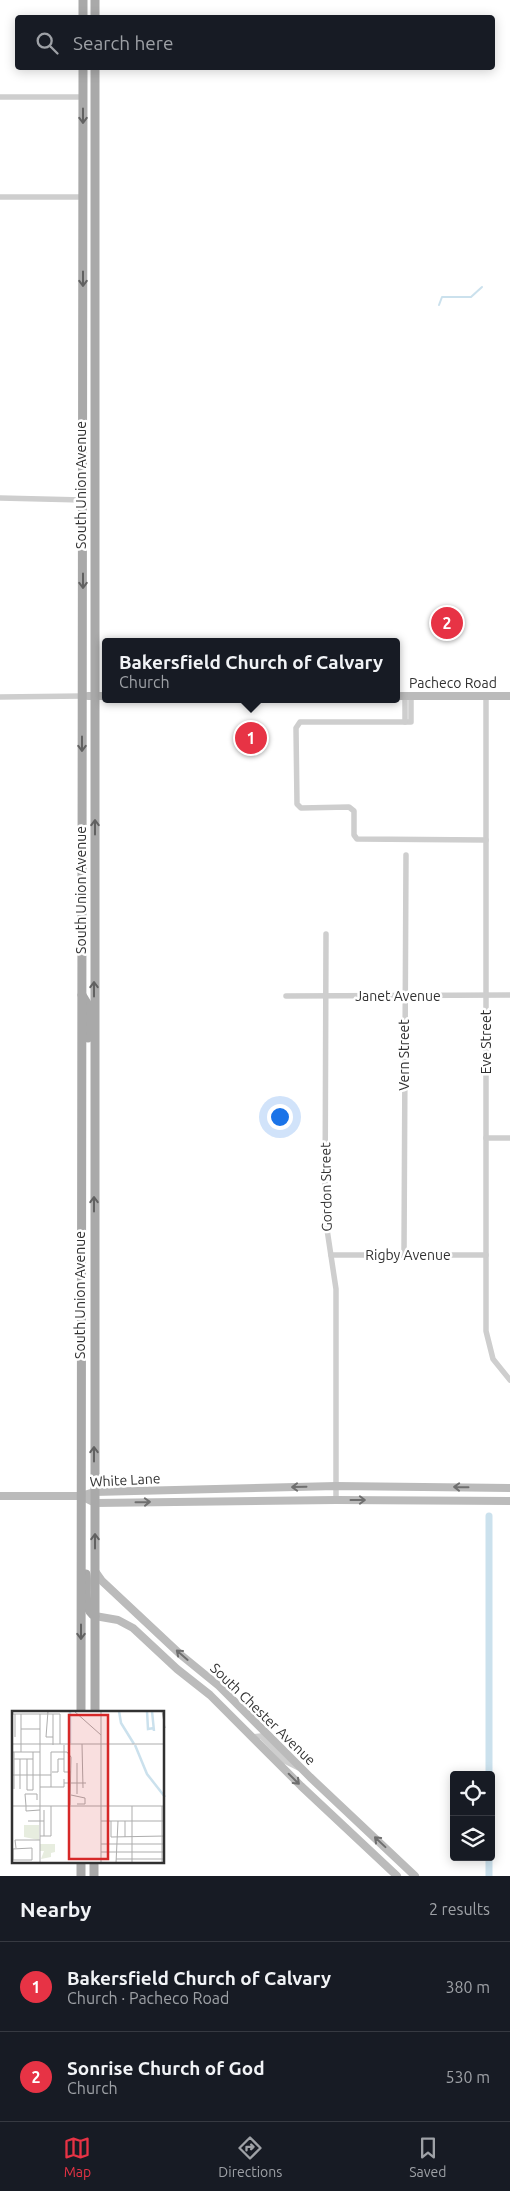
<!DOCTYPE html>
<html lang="en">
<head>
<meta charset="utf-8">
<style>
  :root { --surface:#171b24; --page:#20242c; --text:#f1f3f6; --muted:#9ea1a6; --line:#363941; --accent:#e73345 }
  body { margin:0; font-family:Ubuntu,sans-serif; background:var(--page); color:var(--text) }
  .controls { position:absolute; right:15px; bottom:15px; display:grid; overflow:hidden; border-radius:5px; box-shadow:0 2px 12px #0003 }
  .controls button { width:45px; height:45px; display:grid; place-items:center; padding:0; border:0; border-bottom:1px solid var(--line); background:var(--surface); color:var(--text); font:25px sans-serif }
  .you { position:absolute; left:279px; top:1116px; width:18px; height:18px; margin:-12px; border:4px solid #fff; border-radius:50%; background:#1a73e8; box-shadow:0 0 0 8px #1a73e833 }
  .badge { display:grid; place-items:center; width:32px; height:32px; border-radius:50%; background:var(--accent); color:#fff; font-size:16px; font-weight:700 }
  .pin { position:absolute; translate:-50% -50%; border:2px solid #fff; box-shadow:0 1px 5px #0006 }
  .popup { position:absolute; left:102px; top:638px; width:298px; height:65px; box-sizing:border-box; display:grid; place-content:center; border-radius:5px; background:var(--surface); filter:drop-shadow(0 1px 4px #0005); font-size:16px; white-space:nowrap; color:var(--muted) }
  .popup b { font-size:19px; color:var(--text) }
  .popup::after { content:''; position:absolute; left:50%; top:100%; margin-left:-10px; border:10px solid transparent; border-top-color:var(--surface) }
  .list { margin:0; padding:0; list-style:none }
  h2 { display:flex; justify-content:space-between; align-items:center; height:65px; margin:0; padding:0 20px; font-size:21px }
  h2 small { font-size:16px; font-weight:400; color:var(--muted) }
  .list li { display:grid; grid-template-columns:32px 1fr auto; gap:15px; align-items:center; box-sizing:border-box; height:90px; padding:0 20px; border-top:1px solid var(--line) }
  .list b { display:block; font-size:19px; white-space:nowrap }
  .list p { margin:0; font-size:16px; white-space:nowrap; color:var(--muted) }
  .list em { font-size:16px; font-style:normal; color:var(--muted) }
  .icon { flex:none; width:28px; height:28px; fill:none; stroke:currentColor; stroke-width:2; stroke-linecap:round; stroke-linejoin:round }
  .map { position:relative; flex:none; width:510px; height:1876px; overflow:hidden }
  .search { position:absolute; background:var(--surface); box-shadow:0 2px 12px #0003; left:15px; right:15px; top:15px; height:55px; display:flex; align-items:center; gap:12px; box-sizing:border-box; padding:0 18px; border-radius:5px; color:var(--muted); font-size:19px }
  .sheet { height:245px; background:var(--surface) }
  nav { display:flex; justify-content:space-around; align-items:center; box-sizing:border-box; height:70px; border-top:1px solid var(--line); background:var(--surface); font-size:14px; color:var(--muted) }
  nav a { display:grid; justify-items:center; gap:2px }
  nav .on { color:var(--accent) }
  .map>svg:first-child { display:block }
</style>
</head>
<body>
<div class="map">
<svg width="510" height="1876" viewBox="0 0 510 1876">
  <rect width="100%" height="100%" fill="#fff"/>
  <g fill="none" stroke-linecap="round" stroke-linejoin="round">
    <polyline stroke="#cbe1ed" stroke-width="2" points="439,305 442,297 471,297 482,287"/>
    <g stroke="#cbe1ed" stroke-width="7">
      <polyline points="489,1775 489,1516"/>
      <polyline points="489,1876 489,1857"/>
    </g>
    <g stroke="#cecece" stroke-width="5.5">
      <polyline points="0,97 83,97"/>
      <polyline points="0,197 83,197"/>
      <polyline points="0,498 83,500"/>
      <polyline points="405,696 405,722 411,722 411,696"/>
      <polyline points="486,696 486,1331 493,1359 510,1380"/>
      <polyline points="0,697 83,696"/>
      <polyline points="405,722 300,722 296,728 297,804 301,808 349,807 354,811 354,835 357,839 486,840"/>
      <polyline points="326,934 325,1216 336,1289 336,1500"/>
      <polyline points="286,996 510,995"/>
      <polyline points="486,1138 510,1138"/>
      <polyline points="331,1255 486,1255"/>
      <polyline points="404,1255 406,855"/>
      <polyline points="252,1737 261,1736 285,1761 299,1768"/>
    </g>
    <g stroke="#bbb" stroke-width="8">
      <polyline points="88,696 106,696"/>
      <polyline points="396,696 510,696"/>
      <polyline points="0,1496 81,1496 94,1492 336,1486 510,1488"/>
      <polyline points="81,1496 95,1503 336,1500 510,1501"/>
      <polyline points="95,1571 102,1581 181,1655 219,1686 310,1777 415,1876"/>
      <polyline points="95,1616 118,1620 133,1628 177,1669 210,1695 301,1786 397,1876"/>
    </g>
    <g stroke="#a9a9a9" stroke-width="9">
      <polyline points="95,0 95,18"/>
      <polyline points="83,18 83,0"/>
      <polyline points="82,995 88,1005 88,1038"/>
      <path d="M86,1574C88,1586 82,1610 95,1616"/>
      <polyline points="81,1712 83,68"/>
      <polyline points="95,1712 95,68"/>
      <polyline points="81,1862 81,1876"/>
      <polyline points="94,1876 94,1862"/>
    </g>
  </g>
  <defs><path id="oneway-shaft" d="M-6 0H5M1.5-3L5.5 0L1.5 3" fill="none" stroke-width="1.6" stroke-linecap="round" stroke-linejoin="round" transform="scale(1.25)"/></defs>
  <g stroke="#616161">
    <use href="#oneway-shaft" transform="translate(83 116) rotate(90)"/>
    <use href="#oneway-shaft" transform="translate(83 279) rotate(90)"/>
    <use href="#oneway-shaft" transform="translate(83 581) rotate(90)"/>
    <use href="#oneway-shaft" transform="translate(82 744) rotate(90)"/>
    <use href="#oneway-shaft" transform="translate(95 827) rotate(-90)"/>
    <use href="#oneway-shaft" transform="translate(94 989) rotate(-90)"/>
    <use href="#oneway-shaft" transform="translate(94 1204) rotate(-90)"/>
    <use href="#oneway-shaft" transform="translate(94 1454) rotate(-90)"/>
    <use href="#oneway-shaft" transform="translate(95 1541) rotate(-90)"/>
    <use href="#oneway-shaft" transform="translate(81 1632) rotate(90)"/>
  </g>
  <g stroke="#6f6f6f">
    <use href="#oneway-shaft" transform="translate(299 1487) rotate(179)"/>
    <use href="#oneway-shaft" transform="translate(461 1487) rotate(-179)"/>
    <use href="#oneway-shaft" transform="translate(358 1500)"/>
    <use href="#oneway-shaft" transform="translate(143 1502) rotate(-1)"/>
    <use href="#oneway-shaft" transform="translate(182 1655) rotate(-139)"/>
    <use href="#oneway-shaft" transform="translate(294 1779) rotate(45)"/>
    <use href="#oneway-shaft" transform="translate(380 1842) rotate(-137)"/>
  </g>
  <g text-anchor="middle" stroke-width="5" stroke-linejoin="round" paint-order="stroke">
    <g font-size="14" fill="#313131" stroke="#fff">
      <text transform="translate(81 485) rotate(-90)" y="5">South Union Avenue</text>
      <text x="453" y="688">Pacheco Road</text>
      <text transform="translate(81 890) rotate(-90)" y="5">South Union Avenue</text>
      <text x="398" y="1001">Janet Avenue</text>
      <text transform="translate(486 1042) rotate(-90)" y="5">Eve Street</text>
      <text transform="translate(404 1055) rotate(-90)" y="5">Vern Street</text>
      <text transform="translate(326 1187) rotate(-91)" y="5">Gordon Street</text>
      <text x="408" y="1260">Rigby Avenue</text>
      <text transform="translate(80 1295) rotate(-90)" y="5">South Union Avenue</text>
      <text transform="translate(125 1480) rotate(-3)" y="5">White Lane</text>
      <text transform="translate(263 1714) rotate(44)" y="5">South Chester Avenue</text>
    </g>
  </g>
  <g transform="translate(12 1711)">
    <rect width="152" height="152" fill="#fff"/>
    <path d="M12,114H27V129L12,126ZM28,133H43V141L39,142V146L29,148L32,140H28Z" fill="#e7eddf"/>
    <path fill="none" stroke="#cbe1ed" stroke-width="2.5" d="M107,0L109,12L122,33M135,0L136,18L142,17M140,0L142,20M58,32V0M123,34L135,63L153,86"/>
    <path fill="none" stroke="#adadad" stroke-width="1" d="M36,0L34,26H41M62,0L89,24M150,0L153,17M0,3H48V33M9,18H28M3,26V3M0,33H90M70,33L71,77M90,33H153M41,34V3M52,34V61H59M0,41H28M9,41V3M2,48H21M15,48V79H21V41M40,61H46V48H52M0,64H39M52,72H74M28,76H52V68M39,76V41H55L59,46L58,94M2,78V41M8,78V48M65,83V52M59,84L73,87V93H65M0,95H153M14,95L13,83H25V89M14,95V100L28,99M120,95V152M150,95V152M16,110H32M89,110H153M99,110V126L153,125M28,125H39V95M32,125V99M113,126V110M89,133H153M4,137L3,129H28M0,138L20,137V149H1V138M89,141H153M104,148H153M28,152V3M89,152V0M104,152L106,110"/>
    <path fill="#d62828" fill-opacity="0.15" stroke="#d62828" stroke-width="2.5" d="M57,4H96V148H57Z"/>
    <rect width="152" height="152" fill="none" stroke="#313131" stroke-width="2.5"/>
  </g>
</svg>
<div class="controls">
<button><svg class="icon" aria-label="locate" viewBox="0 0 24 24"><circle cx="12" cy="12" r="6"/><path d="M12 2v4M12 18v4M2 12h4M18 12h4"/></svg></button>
<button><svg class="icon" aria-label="layers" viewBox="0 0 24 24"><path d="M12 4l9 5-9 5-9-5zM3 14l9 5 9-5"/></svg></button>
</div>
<div class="you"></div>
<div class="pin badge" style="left:251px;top:738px">1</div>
<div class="popup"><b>Bakersfield Church of Calvary</b>Church</div>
<div class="pin badge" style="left:447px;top:623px">2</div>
<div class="search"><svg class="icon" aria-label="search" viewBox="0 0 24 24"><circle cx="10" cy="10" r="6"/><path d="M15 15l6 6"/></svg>Search here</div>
</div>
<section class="sheet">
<h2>Nearby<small>2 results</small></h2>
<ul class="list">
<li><span class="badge">1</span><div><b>Bakersfield Church of Calvary</b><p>Church · Pacheco Road</p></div><em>380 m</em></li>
<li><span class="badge">2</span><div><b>Sonrise Church of God</b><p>Church</p></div><em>530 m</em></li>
</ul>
</section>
<nav>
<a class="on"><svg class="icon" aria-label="map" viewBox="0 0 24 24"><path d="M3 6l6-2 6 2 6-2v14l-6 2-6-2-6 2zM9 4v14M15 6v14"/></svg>Map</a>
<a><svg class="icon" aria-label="directions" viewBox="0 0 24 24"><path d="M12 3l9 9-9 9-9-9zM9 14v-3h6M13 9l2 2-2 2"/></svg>Directions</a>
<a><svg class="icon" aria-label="saved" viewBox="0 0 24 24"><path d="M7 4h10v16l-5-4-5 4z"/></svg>Saved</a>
</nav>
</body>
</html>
